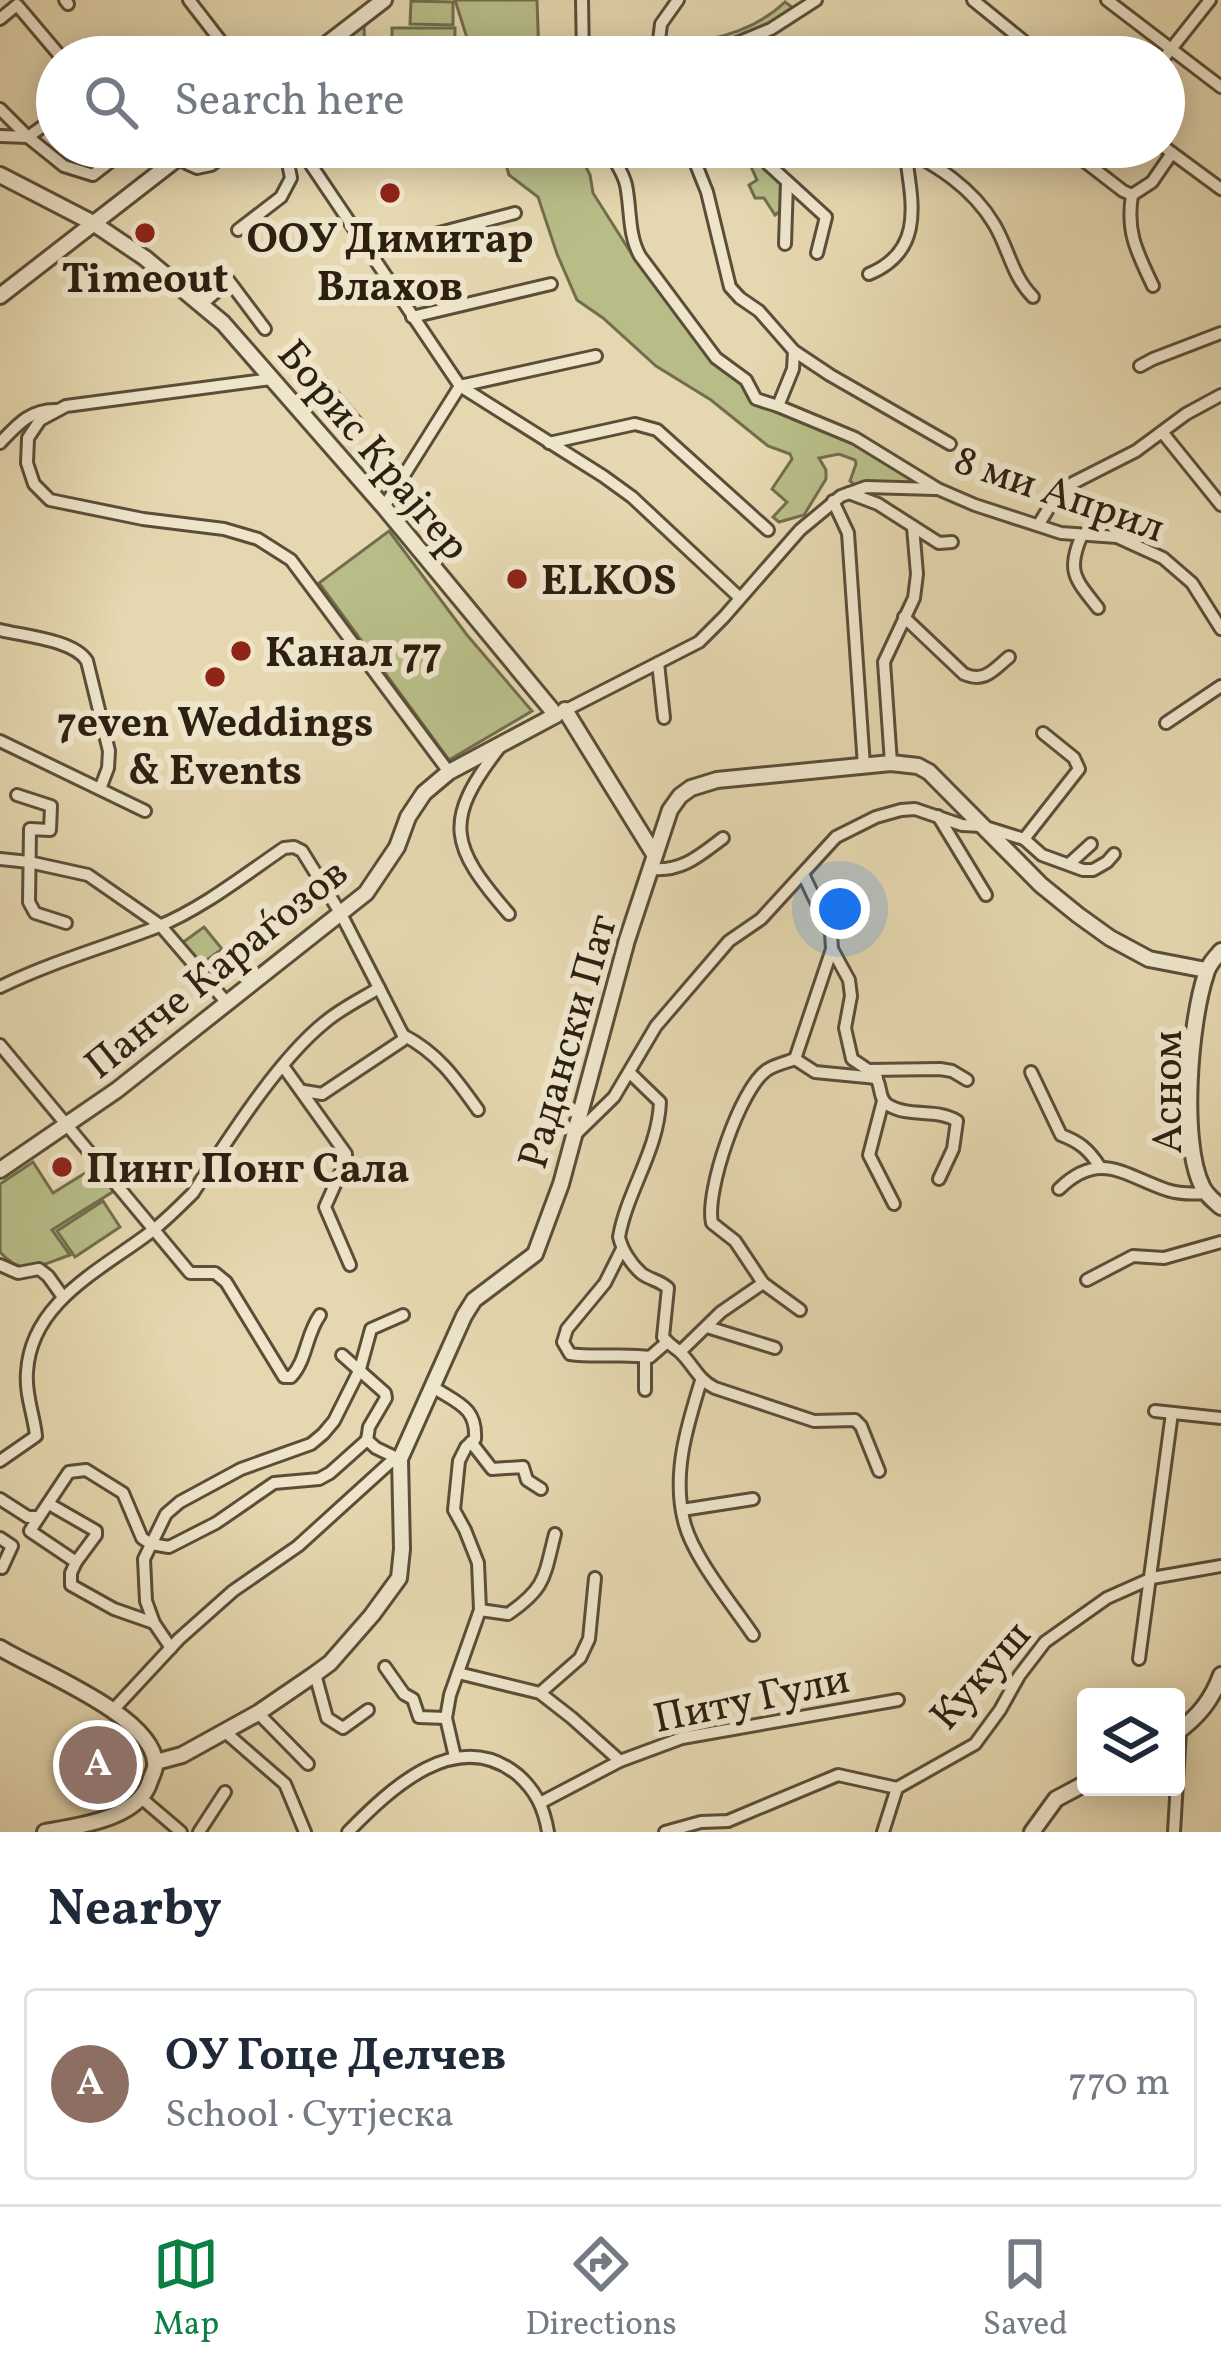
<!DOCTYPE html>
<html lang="en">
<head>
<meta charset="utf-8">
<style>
  :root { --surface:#fff; --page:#f6f6f7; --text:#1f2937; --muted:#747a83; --line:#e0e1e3; --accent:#0b8043 }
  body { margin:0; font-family:Vollkorn,serif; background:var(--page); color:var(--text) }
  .controls { position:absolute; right:36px; bottom:36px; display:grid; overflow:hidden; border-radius:12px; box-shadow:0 6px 30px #0003 }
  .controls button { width:108px; height:108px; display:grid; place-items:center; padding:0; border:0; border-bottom:3px solid var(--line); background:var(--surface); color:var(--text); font:60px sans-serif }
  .you { position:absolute; left:840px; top:909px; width:42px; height:42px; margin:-30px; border:9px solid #fff; border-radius:50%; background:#1a73e8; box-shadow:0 0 0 18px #1a73e833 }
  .badge { display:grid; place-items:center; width:78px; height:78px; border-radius:50%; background:var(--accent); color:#fff; font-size:39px; font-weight:700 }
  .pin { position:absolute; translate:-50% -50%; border:6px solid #fff; box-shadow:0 3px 12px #0006 }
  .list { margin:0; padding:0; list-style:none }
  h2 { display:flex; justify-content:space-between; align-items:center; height:156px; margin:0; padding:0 48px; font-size:51px }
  h2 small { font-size:39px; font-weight:400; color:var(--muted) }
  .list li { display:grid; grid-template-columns:78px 1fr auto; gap:36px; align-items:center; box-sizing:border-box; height:192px; margin:0 24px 24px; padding:0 24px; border:3px solid var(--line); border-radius:12px }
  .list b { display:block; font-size:45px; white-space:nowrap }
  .list p { margin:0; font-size:39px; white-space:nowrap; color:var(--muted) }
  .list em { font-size:39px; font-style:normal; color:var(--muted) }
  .icon { flex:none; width:66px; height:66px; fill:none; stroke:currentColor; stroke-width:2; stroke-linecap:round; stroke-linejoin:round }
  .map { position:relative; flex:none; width:1221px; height:1832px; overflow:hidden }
  .search { position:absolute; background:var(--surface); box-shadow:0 6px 30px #0003; left:36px; right:36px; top:36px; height:132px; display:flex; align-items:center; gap:30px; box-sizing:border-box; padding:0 42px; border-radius:66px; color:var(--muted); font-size:45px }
  .sheet { height:372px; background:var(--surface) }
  nav { display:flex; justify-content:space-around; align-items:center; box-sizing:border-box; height:168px; border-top:3px solid var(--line); background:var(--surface); font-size:33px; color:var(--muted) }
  nav a { display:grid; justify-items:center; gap:6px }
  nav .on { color:var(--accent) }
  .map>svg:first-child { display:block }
</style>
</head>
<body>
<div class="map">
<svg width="1221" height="1832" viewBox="0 0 1221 1832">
  <rect width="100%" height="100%" fill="#e5d7af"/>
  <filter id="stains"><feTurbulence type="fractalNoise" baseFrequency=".00167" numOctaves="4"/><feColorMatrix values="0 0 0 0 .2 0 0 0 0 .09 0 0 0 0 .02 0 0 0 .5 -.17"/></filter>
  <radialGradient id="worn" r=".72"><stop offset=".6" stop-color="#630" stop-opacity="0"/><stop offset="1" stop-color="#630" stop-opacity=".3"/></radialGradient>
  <g fill="#b8bd88" stroke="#726e4d" stroke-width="3">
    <polygon points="455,0 537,0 539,57 473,57"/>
    <polygon points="411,1 453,2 453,25 410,24"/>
    <path d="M785,2L796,10L750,36L722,46L716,51L714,57H704L710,39C738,33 764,22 785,2Z"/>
    <polygon points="364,25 365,57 323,57"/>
    <rect x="392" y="28" width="63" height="29"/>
    <polygon points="501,147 576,147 590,175 593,193 631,253 714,362 744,385 757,404 837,435 882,457 917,481 910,484 855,485 850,481 856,464 855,460 839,454 819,458 826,470 826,479 804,515 779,522 773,517 787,502 772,489 792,459 790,454 768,446 711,400 656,366 603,318 577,300 557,254 538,197 509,175"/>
    <polygon points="742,147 754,147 784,185 784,208 775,215 764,198 755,198 749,185 757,180"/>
    <polygon points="327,379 361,418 347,429 315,389"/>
    <polygon points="389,531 467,635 532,711 449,760 319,583"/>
    <polygon points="204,927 222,949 200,965 182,943"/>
    <path d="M33,1162L53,1193L95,1167L114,1191L52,1230L70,1255C40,1265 24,1279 0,1252V1184Z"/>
    <polygon points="103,1201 120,1227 75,1257 57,1231"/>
  </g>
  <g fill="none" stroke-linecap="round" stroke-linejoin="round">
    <g stroke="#5b4e39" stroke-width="16">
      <g id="minor">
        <polyline points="65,0 68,4"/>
        <polyline points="189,0 233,57"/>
        <polyline points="582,0 583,57"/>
        <polyline points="973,0 1043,57"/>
        <polyline points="1107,0 1221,87"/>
        <polyline points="0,19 17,5 61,57"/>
        <polyline points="657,57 661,24 678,0"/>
        <polyline points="720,57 730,46 771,29 816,0"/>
        <polyline points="1164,58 1210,0"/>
        <polyline points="0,109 28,137 64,166 93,175 129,147"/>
        <polyline points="0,136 28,137 57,116"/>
        <polyline points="299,147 460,386 603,476 632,497 740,598"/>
        <path d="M608,147C613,160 623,171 626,185C631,209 628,235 640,256L716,358L746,380L756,399L778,406"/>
        <polyline points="689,147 707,192 730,287 740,298 759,311 794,351 830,375 950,444"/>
        <polyline points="757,147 768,164 826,217 817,253"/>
        <path d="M901,147C937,166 972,187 994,224C1009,249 1012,276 1033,297"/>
        <polyline points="1066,147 1123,191 1132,195 1152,182 1172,153"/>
        <polyline points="1164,147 1221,189"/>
        <polyline points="182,154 186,163 197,168 211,165 236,147"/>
        <path d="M1132,195C1126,233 1137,252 1153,286"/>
        <polyline points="238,230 281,197 291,178 288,163 277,147"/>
        <polyline points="785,244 787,182"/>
        <polyline points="371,251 515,213"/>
        <path d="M869,274C927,250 911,198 905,150"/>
        <polyline points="202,304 229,281 265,329"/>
        <polyline points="412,317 551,284"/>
        <polyline points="794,351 793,369 778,406 855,438 938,489 975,505 1061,533 1117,537 1163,558 1192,583 1221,629"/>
        <polyline points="1140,366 1153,359 1221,333"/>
        <polyline points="271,379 66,406 40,420 28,438 27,463 34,484 50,500 143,519 224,529 258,539 291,560 449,772"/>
        <polyline points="1162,432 1221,505"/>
        <path d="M0,443C17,425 30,409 57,410"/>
        <polyline points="549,443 635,424 657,430 768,530"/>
        <polyline points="849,493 878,504 939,543 952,542"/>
        <polyline points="833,501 848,533 864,766"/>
        <polyline points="384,507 460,386 596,356"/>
        <polyline points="1039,524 1053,501 1073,483 1136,451 1186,414 1221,395"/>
        <path d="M1082,535C1066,571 1075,579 1098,608"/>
        <path d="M904,617L964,674C985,683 993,670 1009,657"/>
        <path d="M0,630C24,636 74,640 87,661L109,751L108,768L100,789"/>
        <polyline points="658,663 664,718"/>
        <polyline points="560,713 699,642 724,617 800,530 841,496 866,487 935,489"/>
        <polyline points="1166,723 1221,686"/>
        <polyline points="0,741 145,811"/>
        <path d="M500,747C442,821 450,846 509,914"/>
        <polyline points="891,763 884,662 914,598 917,574 913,527"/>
        <polyline points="17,795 51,806 50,830 30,829 29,902 35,913 66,923"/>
        <polyline points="938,816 986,895"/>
        <polyline points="1024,839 1079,769 1074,758 1043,733"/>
        <polyline points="0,859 29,862 88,875 160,925 227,1003"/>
        <polyline points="1069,864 1091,844"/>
        <path d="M651,869C682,872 699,856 723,838"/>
        <path d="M832,949L849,980L851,996L845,1028L852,1059C859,1064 872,1071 876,1078C882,1087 878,1098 888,1105C909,1118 937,1108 957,1121L953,1149L939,1179"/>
        <path d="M0,987C51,962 105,947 157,927C203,908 243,876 284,848L294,847L302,851L341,914L379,988C361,999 340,1009 324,1023C277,1061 227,1141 193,1193C180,1206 167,1219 152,1231C103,1269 31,1301 27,1372C25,1395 34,1415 36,1436L0,1461"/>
        <path d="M403,1035C438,1053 456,1079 478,1110"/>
        <path d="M0,1045L190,1273H215L226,1282L284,1377H291C307,1360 306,1334 320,1315"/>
        <polyline points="795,1059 832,949 831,933 803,874"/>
        <polyline points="283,1066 346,1154 346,1160 325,1207 350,1265"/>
        <polyline points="867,1070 940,1069 952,1071 967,1080"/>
        <path d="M1031,1072L1061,1135C1080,1142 1089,1150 1100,1167"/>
        <path d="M630,1073L660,1102C658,1151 627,1191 619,1237C622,1250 631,1264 641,1273C650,1280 659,1280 668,1288L663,1337C668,1343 673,1347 679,1351C693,1364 698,1380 715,1388L814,1421L855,1420L861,1426L879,1471"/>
        <polyline points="304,1091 322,1094 403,1040 403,1035 379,988"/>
        <polyline points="883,1101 869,1155 894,1204"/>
        <polyline points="574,1136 614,1097 656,1026 729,941 761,919 836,837 876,817 901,810 915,809 962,825 982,826 1024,839 1042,855 1083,870 1093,870 1107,862 1114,854"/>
        <path d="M1059,1189C1100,1149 1125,1176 1167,1190C1180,1194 1194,1194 1206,1193"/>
        <path d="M622,1249L605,1283L567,1329L563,1342L570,1354C597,1358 623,1353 650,1357L666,1343"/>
        <polyline points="0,1265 18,1273 39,1269 48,1276 63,1297"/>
        <polyline points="1087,1280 1133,1256 1164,1258 1221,1242"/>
        <path d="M800,1310L763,1283L735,1241L712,1223C705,1192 740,1088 767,1070C774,1065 787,1062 795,1059L815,1072L877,1078"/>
        <polyline points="707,1327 775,1348"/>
        <polyline points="680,1352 721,1312 763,1283"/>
        <polyline points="342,1355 385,1393 386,1398 369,1427 367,1440 376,1448 399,1459"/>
        <path d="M701,1381C687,1426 672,1474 684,1521C692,1556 732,1604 753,1635"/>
        <path d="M433,1387C457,1403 477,1407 475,1439L466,1447L459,1461L454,1510L465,1530L478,1563L480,1610L450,1695L446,1718L455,1757"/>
        <polyline points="645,1390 645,1357"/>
        <polyline points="1155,1411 1221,1418"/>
        <polyline points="471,1442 492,1469 523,1467 527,1480 541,1489"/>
        <polyline points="0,1499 28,1517 39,1517 69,1472 86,1470 123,1493 142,1538 151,1544 169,1547 216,1523 274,1483 319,1479 330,1473 367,1440"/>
        <polyline points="682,1510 753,1499"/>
        <polyline points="39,1517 30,1531 76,1562 96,1535 96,1531 49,1504"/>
        <polyline points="0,1538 12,1546 2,1568"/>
        <polyline points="76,1562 71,1573 71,1585 114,1609 154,1623"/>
        <path d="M480,1610L508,1614C546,1588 544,1577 555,1534"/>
        <polyline points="171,1648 154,1623 146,1601 144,1559 166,1514 180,1502 241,1469 311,1444 323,1434 334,1421 360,1369 371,1329 403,1315"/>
        <polyline points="1139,1659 1172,1413"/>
        <polyline points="385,1667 404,1694 413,1699 419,1717 446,1718"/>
        <polyline points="458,1673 540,1693 572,1718 620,1761"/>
        <polyline points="315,1674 327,1718 343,1728 368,1710"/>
        <polyline points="540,1693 580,1658 589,1639 595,1578"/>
        <polyline points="113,1710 179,1639 233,1591 298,1546 395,1458"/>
        <polyline points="258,1713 308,1764"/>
        <polyline points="224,1731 285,1784 305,1832"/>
        <polyline points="140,1797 181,1832"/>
        <polyline points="540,1803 620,1761 682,1738 898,1700"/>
        <polyline points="199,1832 225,1792"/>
        <path d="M348,1832C390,1789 457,1725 518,1775C536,1791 544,1808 548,1832"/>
        <polyline points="665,1832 701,1822 728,1821 838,1775 897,1788"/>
        <polyline points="883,1832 897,1788 975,1744 1000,1710 1019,1676 1045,1642 1107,1598 1152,1578 1221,1566"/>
        <polyline points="1174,1832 1180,1731"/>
      </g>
    </g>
    <g stroke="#5b4e39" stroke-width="20">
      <g id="tertiary">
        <polyline points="310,57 384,0"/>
        <polyline points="0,175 93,223 145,258 223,323 384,507 556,715 449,772 424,793 408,817 397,847 366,893 117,1090 0,1170"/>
        <polyline points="0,296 192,147"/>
        <polyline points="565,710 654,854"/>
        <path d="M1221,951C1215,958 1208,965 1206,974C1190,1021 1180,1141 1202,1186C1206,1195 1214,1201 1221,1207"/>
        <path d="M0,1648C36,1670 153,1716 155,1763C156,1769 152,1775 150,1781C139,1819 78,1826 45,1832"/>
        <path d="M1176,1733C1198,1717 1212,1700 1221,1675"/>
        <polyline points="156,1762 182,1755 258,1713 315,1674 330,1663 372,1615 399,1578 402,1549 400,1459 464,1316 474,1300 535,1254 561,1184 627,940 670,810 680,796 691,788 717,780 891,763 918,766 929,772 1041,885 1078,915 1110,938 1149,959 1206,970"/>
        <polyline points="1032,1832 1056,1799 1086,1783"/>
      </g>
    </g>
    <use href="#minor" stroke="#eee5cb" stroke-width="10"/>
    <use href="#tertiary" stroke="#eee5cb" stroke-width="14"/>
  </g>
  <g fill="#8f2418" stroke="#eee5cb" stroke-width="4.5">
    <circle cx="390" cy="193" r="12"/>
    <circle cx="145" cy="233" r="12"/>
    <circle cx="517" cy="579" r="12"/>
    <circle cx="241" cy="651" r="12"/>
    <circle cx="215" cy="677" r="12"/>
    <circle cx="62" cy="1167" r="12"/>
  </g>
  <g text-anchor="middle" stroke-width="12" stroke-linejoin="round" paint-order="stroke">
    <g font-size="42" font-weight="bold" fill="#2d2012" stroke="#eee5cb">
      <text x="390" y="252">ООУ Димитар<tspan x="390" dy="48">Влахов</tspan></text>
      <text x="145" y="292">Timeout</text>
      <text x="541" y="594" text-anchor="start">ELKOS</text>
      <text x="265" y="666" text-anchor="start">Канал 77</text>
      <text x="215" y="736">7even Weddings<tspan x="215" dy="48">&amp; Events</tspan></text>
      <text x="86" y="1182" text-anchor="start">Пинг Понг Сала</text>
    </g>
    <g font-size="42" fill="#2d2012" stroke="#eee5cb">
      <text transform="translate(375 449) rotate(50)" y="15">Борис Крајгер</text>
      <text transform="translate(1060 492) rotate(19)" y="15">8 ми Април</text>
      <text transform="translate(215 967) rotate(-39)" y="15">Панче Караѓозов</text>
      <text transform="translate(566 1041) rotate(-74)" y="15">Радански Пат</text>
      <text transform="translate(1166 1092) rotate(-90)" y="15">Асном</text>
      <text transform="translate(979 1674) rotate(-49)" y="15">Кукуш</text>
      <text transform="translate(751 1697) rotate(-12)" y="15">Питу Гули</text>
    </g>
  </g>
  <rect width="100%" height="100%" filter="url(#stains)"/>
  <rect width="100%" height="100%" fill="url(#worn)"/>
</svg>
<div class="controls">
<button><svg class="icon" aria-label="layers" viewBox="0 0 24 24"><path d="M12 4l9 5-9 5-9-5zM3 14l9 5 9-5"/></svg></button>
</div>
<div class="you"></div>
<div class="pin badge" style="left:98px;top:1765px;background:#8d6e63">A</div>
<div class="search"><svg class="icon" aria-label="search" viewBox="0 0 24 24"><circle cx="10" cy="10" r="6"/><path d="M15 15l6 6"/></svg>Search here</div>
</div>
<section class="sheet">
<h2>Nearby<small></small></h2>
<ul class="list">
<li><span class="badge" style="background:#8d6e63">A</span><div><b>ОУ Гоце Делчев</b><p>School · Сутјеска</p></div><em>770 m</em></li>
</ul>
</section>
<nav>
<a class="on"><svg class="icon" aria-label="map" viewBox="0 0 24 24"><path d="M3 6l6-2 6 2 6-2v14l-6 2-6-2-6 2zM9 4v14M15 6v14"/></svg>Map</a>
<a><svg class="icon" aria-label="directions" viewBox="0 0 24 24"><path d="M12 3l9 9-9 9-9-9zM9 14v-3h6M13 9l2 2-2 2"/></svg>Directions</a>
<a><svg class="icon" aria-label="saved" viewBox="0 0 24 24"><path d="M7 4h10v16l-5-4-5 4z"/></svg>Saved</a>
</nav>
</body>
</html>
